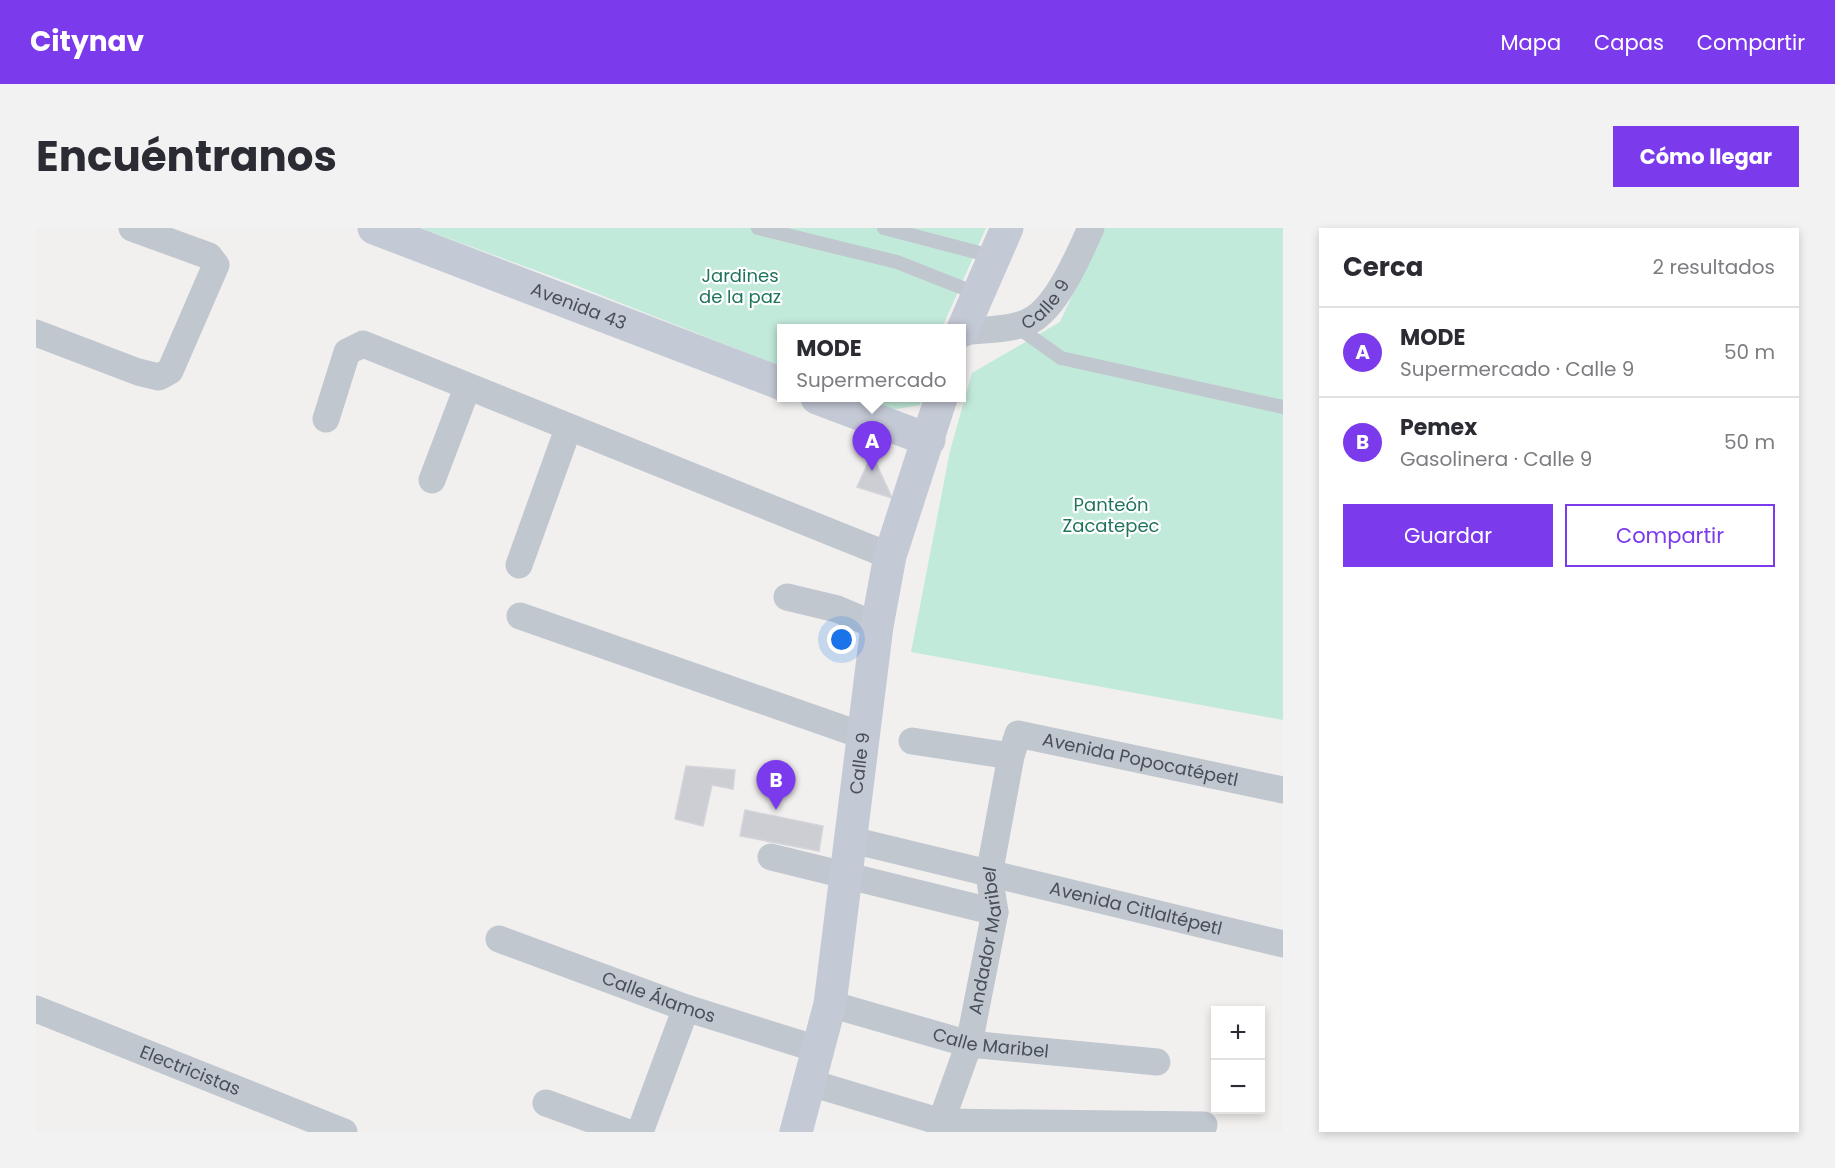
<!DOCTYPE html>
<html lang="es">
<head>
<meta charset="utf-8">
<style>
  :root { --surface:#fff; --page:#f2f2f3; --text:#2b2b33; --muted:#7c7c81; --line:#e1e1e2; --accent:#7c3aed }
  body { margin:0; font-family:Poppins,sans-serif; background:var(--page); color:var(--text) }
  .controls { position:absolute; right:18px; bottom:18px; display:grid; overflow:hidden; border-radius:0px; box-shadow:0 3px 9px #0003 }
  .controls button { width:54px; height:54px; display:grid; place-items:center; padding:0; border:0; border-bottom:2px solid var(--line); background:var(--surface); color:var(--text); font:30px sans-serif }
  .you { position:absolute; left:806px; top:412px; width:21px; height:21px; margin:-15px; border:4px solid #fff; border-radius:50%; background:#1a73e8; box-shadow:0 0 0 9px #1a73e833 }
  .badge { display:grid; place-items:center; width:39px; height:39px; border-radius:50%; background:var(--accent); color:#fff; font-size:20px; font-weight:700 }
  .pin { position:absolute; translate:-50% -50px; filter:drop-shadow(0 2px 3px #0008) }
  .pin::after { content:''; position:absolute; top:32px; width:21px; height:18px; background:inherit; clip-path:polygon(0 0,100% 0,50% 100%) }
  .popup { position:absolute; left:741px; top:96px; width:189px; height:78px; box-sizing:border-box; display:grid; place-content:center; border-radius:0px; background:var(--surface); filter:drop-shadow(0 2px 4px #0005); font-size:20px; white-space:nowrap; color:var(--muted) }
  .popup b { font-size:22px; color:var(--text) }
  .popup::after { content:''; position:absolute; left:50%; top:100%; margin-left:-12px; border:12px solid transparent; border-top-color:var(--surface) }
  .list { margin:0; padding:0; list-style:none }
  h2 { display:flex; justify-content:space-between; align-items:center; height:78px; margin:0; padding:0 24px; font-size:26px }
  h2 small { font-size:20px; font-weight:400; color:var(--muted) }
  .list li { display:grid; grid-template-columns:39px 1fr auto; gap:18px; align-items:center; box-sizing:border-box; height:90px; padding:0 24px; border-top:2px solid var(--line) }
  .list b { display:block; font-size:22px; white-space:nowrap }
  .list p { margin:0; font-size:20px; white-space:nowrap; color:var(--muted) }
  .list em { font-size:20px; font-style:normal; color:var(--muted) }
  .actions { display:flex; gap:12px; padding:18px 24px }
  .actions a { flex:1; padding:14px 0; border:2px solid var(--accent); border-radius:0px; text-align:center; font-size:21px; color:var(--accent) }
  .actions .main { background:var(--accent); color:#fff }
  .map { position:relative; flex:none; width:1247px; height:904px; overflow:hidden; border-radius:0px }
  header { display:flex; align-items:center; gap:36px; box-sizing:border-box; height:84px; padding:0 30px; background:var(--accent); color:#fff }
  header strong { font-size:28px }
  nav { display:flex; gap:33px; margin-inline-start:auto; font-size:21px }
  .intro { display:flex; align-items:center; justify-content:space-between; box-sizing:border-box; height:144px; padding:0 36px }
  h1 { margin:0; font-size:42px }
  .button { padding:15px 27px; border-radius:0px; background:var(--accent); color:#fff; font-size:21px; font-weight:700 }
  main { display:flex; gap:36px; padding:0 36px }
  aside { flex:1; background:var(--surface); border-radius:0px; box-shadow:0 3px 9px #0003 }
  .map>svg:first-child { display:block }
</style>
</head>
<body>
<header>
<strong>Citynav</strong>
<nav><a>Mapa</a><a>Capas</a><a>Compartir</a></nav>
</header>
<div class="intro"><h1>Encuéntranos</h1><a class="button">Cómo llegar</a></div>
<main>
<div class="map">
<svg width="1247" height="904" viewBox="0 0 1247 904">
  <rect width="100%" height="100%" fill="#f1f0ef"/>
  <g fill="#c2eada">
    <polygon points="384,0 950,0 906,100 746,100 746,139 534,55"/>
    <polygon points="1067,0 1247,0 1247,492 875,424 914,223 936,145 1024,94"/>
    <polygon points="824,170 886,170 884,177 855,182"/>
  </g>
  <g fill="#cdced3" stroke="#d4d4da" stroke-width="1.5">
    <polygon points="836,226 856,270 821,259"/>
    <polygon points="650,538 699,542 697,561 676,557 667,598 639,591"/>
    <polygon points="709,582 787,598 783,623 704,608"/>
  </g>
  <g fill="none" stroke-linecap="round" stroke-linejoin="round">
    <g stroke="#c1c7cf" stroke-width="14">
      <polyline points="722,0 861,34 942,66"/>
      <polyline points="848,0 959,29"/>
      <polyline points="980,98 1025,130 1247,179"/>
    </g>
    <g stroke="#c1c7cf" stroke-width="27">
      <path id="s1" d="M926,104C947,101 980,103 999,90C1023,73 1043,27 1055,0"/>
      <polyline points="0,105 102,144 123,149 134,143 180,37 173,28 96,0"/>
      <polyline points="290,191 311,124 327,116 854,328"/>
      <polyline points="396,252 431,160"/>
      <polyline points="483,337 532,201"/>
      <polyline points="751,369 801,381 841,398"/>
      <polyline points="484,388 828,508"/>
      <polyline points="876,513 975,528"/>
      <path id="s2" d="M816,612L1247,716"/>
      <polyline points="735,629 959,684"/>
      <path id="s3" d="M463,711L650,780L784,822"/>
      <path id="s4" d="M794,776L933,816L1121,834"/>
      <path id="s5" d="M0,781L308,904"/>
      <polyline points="775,855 905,894 1168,897"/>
      <polyline points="510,875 590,904"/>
      <path id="s6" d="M905,894L933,816L959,684L953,647L975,528L982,506L1247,562"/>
      <polyline points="604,904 650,780"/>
    </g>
    <g stroke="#c4c9d6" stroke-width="33">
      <path id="s7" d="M338,0L746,156"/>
      <polyline points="926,103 971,0"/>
      <polyline points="781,170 893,212"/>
      <path id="s8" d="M760,904L794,776L841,398L854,328L905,170"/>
    </g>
  </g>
  <g text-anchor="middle" stroke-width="4.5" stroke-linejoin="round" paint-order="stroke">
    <g font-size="18" fill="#21745c" stroke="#fff">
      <text x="704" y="54">Jardines<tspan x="704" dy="21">de la paz</tspan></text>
      <text x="1075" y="283">Panteón<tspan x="1075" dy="21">Zacatepec</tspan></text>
    </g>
    <g font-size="18" fill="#494f5a" stroke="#fff">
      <text dy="6" stroke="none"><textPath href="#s1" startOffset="92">Calle 9</textPath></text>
      <text dy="6" stroke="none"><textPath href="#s7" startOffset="219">Avenida 43</textPath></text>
      <text dy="6" stroke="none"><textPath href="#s6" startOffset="524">Avenida Popocatépetl</textPath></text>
      <text dy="6" stroke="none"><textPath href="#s8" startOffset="375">Calle 9</textPath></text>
      <text dy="6" stroke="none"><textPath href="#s2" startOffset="292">Avenida Citlaltépetl</textPath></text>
      <text dy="6" stroke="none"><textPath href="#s6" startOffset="188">Andador Maribel</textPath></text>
      <text dy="6" stroke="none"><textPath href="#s3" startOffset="170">Calle Álamos</textPath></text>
      <text dy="6" stroke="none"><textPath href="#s4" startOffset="166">Calle Maribel</textPath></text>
      <text dy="6" stroke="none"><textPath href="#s5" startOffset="166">Electricistas</textPath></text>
    </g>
  </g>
</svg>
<div class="controls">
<button>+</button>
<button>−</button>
</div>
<div class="you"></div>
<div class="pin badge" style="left:836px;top:243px">A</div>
<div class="popup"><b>MODE</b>Supermercado</div>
<div class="pin badge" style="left:740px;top:582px">B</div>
</div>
<aside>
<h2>Cerca<small>2 resultados</small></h2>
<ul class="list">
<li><span class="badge">A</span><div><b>MODE</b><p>Supermercado · Calle 9</p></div><em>50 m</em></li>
<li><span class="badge">B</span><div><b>Pemex</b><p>Gasolinera · Calle 9</p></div><em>50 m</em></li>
</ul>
<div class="actions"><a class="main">Guardar</a><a>Compartir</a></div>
</aside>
</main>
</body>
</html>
